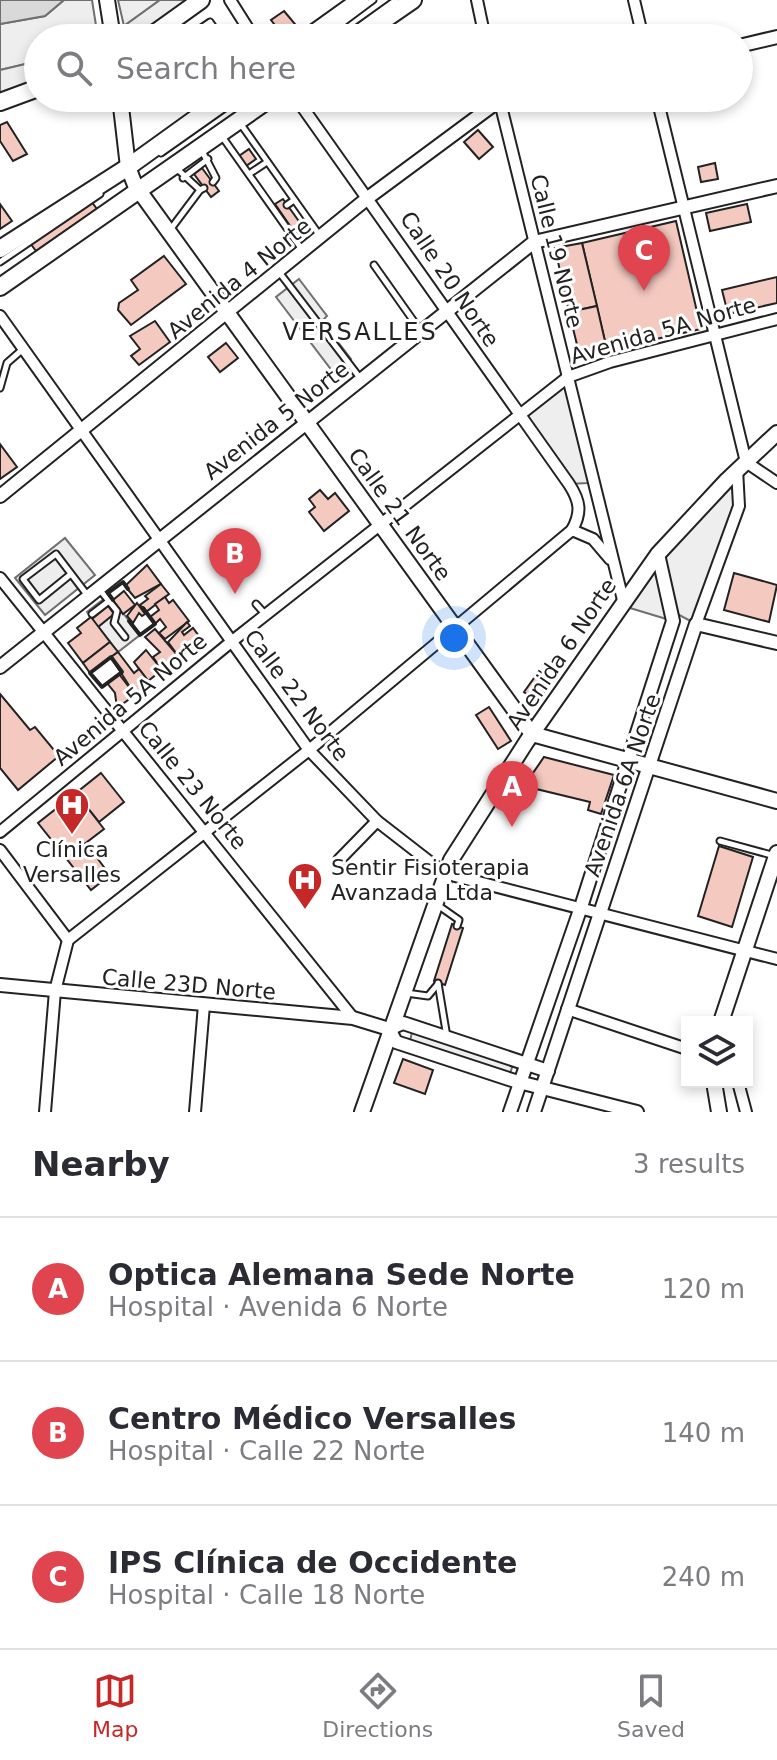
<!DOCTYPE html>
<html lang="en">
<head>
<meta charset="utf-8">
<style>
  :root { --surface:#fff; --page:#f2f2f3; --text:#2b2b33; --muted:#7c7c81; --line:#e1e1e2; --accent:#c62828 }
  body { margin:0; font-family:"DejaVu Sans",sans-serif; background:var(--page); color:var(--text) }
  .controls { position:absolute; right:24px; bottom:24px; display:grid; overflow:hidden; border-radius:0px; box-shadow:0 4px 12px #0003 }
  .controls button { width:72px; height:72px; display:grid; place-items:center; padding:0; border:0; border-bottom:2px solid var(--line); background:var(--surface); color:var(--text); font:40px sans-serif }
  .you { position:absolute; left:454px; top:638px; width:28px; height:28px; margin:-20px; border:6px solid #fff; border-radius:50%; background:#1a73e8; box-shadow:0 0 0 12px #1a73e833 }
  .badge { display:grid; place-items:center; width:52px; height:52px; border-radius:50%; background:var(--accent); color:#fff; font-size:26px; font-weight:700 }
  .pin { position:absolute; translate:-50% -66px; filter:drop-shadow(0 2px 4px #0008) }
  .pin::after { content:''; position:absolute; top:42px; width:28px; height:24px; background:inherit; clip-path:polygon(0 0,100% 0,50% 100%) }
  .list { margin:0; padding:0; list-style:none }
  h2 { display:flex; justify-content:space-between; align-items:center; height:104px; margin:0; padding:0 32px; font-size:34px }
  h2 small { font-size:26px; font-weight:400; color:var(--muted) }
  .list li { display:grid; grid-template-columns:52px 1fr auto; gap:24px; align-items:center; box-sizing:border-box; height:144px; padding:0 32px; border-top:2px solid var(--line) }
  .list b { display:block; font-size:30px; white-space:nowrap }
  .list p { margin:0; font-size:26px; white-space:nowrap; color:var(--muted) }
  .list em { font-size:26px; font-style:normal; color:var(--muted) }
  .icon { flex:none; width:44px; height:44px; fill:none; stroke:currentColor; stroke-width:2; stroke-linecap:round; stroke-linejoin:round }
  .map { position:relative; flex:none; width:777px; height:1112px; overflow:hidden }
  .search { position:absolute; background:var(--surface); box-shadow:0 4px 12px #0003; left:24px; right:24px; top:24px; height:88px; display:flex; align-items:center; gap:20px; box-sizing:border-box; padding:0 28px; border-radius:44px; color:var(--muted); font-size:30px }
  .sheet { height:536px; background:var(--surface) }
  nav { display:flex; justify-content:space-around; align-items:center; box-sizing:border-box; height:112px; border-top:2px solid var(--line); background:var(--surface); font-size:22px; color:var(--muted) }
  nav a { display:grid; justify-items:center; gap:4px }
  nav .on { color:var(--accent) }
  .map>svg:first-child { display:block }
</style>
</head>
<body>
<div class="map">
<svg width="777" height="1112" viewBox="0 0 777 1112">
  <rect width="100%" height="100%" fill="#fff"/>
  <g fill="#eee" stroke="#6f6f6f" stroke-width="2">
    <polygon points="64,0 92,0 98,38 38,38 38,61 0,70 0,24 45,16"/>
    <polygon points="118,0 160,0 124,26"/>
    <polygon points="568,377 590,477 588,483 569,484 518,413"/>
    <polygon points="737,469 739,506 696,624 672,611 673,621 620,605"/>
    <polygon points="412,1032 513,1064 510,1074 410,1041"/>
  </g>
  <g fill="#ededed" stroke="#6f6f6f" stroke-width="2">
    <polygon points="160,0 201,0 148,38 127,38 124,26"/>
    <polygon points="38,61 38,88 0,102 0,70"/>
    <polygon points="299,279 327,316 322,321 351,359 333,372 276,297"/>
    <polygon points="65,538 95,575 45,615 15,578"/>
    <polygon points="109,595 140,635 118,652 87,612"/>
  </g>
  <polygon fill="#d9d9d9" stroke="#6f6f6f" stroke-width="2" points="0,0 64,0 45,16 0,24"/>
  <g fill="#f3c9c0" stroke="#222" stroke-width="2">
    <polygon points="284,11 295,24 282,34 271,20"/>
    <polygon points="7,122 27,154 13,161 0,141 0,125"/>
    <polygon points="478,130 493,147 479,159 464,142"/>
    <polygon points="249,149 256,159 246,166 239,156"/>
    <polygon points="715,163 718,179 701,182 698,167"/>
    <polygon points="202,168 219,191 211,197 194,174"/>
    <polygon points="283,199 303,227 295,233 275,204"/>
    <polygon points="91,201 97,209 36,251 30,243"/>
    <polygon points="0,204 12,221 0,229"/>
    <polygon points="747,204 751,222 710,231 706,213"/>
    <polygon points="676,221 701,329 607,350 582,243"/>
    <polygon points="582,243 597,306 569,312 555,248"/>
    <polygon points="164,256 186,284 131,325 118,310 119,303 138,290 131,280"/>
    <polygon points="777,277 777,303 728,314 722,290"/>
    <polygon points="597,306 607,350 580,357 569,312"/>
    <polygon points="155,321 170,342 139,365 131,356 140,349 130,336"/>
    <polygon points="226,343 238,358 220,372 208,357"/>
    <polygon points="0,444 17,467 0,479"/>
    <polygon points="320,490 328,499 335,493 349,511 324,531 309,512 315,507 309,499"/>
    <polygon points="147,565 161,584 135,598 125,586"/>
    <polygon points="734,573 777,585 769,622 724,610"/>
    <polygon points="161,584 169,594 146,612 140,605 148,599 145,596"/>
    <polygon points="124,591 135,605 123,614 113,600"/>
    <polygon points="165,597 169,603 173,600 189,621 165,639 159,633 166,627 160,619 155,624 150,617 159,610 155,604"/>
    <polygon points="137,603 145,614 142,616 139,613 133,623 127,616"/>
    <polygon points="108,606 114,614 98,627 92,619"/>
    <polygon points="91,617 110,642 83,663 68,643 81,633 77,628"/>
    <polygon points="187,622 190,626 182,632 184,635 193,628 202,640 179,657 168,642"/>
    <polygon points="155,629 179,657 162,670 153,657 160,652 145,637"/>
    <polygon points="110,642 118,652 90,673 83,663"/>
    <polygon points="146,650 162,670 148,681 134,662"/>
    <polygon points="118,652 134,673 139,669 150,683 135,695 111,657"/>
    <polygon points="539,671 553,680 537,702 524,692"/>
    <polygon points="119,674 135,695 117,708 115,693 107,683"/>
    <polygon points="0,694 30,730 35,727 59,756 18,790 0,768"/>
    <polygon points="489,707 511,741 498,749 476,715"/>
    <polygon points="544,757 614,775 601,814 588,810 590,802 524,786"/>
    <polygon points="101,773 124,802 99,822 76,793"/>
    <polygon points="76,793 104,829 66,858 38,823"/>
    <polygon points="88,846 110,875 91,890 66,858"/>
    <polygon points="719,846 753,857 732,927 698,916"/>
    <polygon points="452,924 463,928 445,985 434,981"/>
    <polygon points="403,1059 433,1070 425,1094 394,1083"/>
  </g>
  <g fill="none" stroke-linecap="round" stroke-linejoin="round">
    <g stroke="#222" stroke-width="9">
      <g id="service">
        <polyline points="193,38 191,35 210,22 221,38"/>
        <polyline points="322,38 373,0"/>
        <polyline points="343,38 396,0"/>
        <polyline points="240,123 320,236"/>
        <polyline points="221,135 303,251"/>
        <polyline points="201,149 216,178 213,182"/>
        <polyline points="161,153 239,98"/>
        <polyline points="175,167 200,190 204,188"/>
        <polyline points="249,174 267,162"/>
        <polyline points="183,178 208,159"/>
        <polyline points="287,205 294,200"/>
        <polyline points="170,230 200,190"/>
        <polyline points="295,240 312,225"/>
        <polyline points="0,262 100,194"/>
        <polyline points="374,265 420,330"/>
        <polyline points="279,272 360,378"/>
        <polyline points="0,388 7,363 23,349"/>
        <polyline points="71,574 39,600 23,579 56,554 88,596"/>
        <polyline points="99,589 117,611 114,623 125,637"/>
        <polyline points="256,604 265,614"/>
        <polyline points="92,614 109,601"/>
        <polyline points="720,841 775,856"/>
        <polyline points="439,906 459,920 457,926"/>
        <polyline points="438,983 447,1037"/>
        <polyline points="406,993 428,996 438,984"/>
      </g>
    </g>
    <g stroke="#222" stroke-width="14">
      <g id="minor">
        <polyline points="230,0 254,38"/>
        <polyline points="477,0 485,38"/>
        <polyline points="634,0 643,38"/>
        <polyline points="499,98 623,600"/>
        <polyline points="657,98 746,462 777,483"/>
        <polyline points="0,316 309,750 377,821 435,866 455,876 777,959"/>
        <polyline points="572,530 593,539 610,559"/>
        <polyline points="0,578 353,1018"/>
        <polyline points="696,624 739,506 737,469"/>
        <polyline points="0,832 231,642 568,377 610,362 777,319"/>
        <polyline points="0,850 68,940"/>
        <polyline points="339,860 377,821"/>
        <polyline points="567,1009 687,1049"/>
        <polyline points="738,1082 746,1112"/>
        <path d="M45,1112L55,991L68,940L309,750L572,530C582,512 580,501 569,484L296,98"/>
        <polyline points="195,1112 204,1005"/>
      </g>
    </g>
    <g stroke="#222" stroke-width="16">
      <g id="tertiary">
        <polyline points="739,46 777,37"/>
        <polyline points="0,496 369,197 500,100 509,98"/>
        <polyline points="0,667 534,242 777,186"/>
        <polyline points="0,985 353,1018 389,1029 403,1023 548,1071"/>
        <polyline points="389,1029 396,1042 515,1081 637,1112"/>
        <polyline points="510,1112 581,907 673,621 658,554"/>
        <polyline points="534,1112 696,624 777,643"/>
      </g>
    </g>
    <g stroke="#222" stroke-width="18">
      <g id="secondary">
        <polyline points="107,0 113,38"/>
        <polyline points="120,98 128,167 135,185 532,734 777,801"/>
        <polyline points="721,1022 777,853"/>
        <polyline points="714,1082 719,1112"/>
        <polyline points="362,1112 451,860 527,741 658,554 727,480 777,433"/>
      </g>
    </g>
    <g stroke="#222" stroke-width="20">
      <g id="primary">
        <polyline points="148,38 201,0"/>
        <polyline points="307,38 360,0"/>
        <polyline points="358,38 413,0"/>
        <polyline points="0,102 38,88"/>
        <polyline points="0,249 128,167 224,98"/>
        <polyline points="0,287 271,98"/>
      </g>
    </g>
    <use href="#service" stroke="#fff" stroke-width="5"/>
    <use href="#minor" stroke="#fff" stroke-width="10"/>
    <use href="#tertiary" stroke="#fff" stroke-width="12"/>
    <use href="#secondary" stroke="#fff" stroke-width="14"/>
    <use href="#primary" stroke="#fff" stroke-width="16"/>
    <g stroke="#222" stroke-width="4">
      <polyline points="113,600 108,593 123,582 128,589"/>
      <polyline points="129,621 140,635 155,624 143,608"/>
      <polygon points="111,657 122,672 102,687 90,673"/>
    </g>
  </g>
  <defs>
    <g id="hospital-pin" transform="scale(1.8)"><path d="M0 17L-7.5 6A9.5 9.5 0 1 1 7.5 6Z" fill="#c62828" stroke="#fff"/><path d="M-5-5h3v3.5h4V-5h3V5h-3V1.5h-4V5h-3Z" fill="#fff"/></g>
  </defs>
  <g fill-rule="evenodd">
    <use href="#hospital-pin" x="72" y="805"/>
    <use href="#hospital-pin" x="305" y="880"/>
  </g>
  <g text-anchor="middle" stroke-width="6" stroke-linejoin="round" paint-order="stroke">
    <g font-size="22" fill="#222" stroke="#fff">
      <text transform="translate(557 251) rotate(76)" y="8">Calle 19 Norte</text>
      <text transform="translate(239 278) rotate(-39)" y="8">Avenida 4 Norte</text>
      <text transform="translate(450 279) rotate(56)" y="8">Calle 20 Norte</text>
      <text transform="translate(663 330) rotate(-16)" y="8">Avenida 5A Norte</text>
      <text transform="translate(276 420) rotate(-38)" y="8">Avenida 5 Norte</text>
      <text transform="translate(400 514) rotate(54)" y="8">Calle 21 Norte</text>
      <text transform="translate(561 654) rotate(-56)" y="8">Avenida 6 Norte</text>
      <text transform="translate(297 695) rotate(53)" y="8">Calle 22 Norte</text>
      <text transform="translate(130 699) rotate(-40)" y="8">Avenida 5A Norte</text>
      <text transform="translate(193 785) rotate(51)" y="8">Calle 23 Norte</text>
      <text transform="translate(622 785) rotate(-71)" y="8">Avenida 6A Norte</text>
      <text transform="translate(189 984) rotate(5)" y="8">Calle 23D Norte</text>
    </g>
    <g font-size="22" fill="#222" stroke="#fff">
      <text x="72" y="857">Clínica<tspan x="72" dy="25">Versalles</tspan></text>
      <text x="331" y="875" text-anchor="start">Sentir Fisioterapia<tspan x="331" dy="25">Avanzada Ltda</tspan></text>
    </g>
    <g font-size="24" letter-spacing="2" fill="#222" stroke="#fff">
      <text x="360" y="340">VERSALLES</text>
    </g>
  </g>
</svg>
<div class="controls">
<button><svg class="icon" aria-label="layers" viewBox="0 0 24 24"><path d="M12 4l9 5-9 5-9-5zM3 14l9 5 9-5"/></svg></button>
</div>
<div class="you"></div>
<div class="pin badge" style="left:512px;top:827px;background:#e0444e">A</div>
<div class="pin badge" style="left:235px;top:594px;background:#e0444e">B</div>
<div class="pin badge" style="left:644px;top:291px;background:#e0444e">C</div>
<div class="search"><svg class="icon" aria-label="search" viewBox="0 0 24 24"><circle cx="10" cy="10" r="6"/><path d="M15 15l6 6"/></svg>Search here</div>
</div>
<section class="sheet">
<h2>Nearby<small>3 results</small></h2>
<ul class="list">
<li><span class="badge" style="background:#e0444e">A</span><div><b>Optica Alemana Sede Norte</b><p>Hospital · Avenida 6 Norte</p></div><em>120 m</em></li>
<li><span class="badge" style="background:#e0444e">B</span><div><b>Centro Médico Versalles</b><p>Hospital · Calle 22 Norte</p></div><em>140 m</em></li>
<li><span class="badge" style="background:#e0444e">C</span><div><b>IPS Clínica de Occidente</b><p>Hospital · Calle 18 Norte</p></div><em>240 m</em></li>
</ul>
</section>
<nav>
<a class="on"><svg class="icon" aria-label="map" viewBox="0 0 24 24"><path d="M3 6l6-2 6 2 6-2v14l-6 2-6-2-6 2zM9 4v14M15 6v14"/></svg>Map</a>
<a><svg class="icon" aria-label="directions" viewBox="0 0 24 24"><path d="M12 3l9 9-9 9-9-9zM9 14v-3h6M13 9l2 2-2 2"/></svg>Directions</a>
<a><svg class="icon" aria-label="saved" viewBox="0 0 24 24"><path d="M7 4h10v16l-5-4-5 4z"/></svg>Saved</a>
</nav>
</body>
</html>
